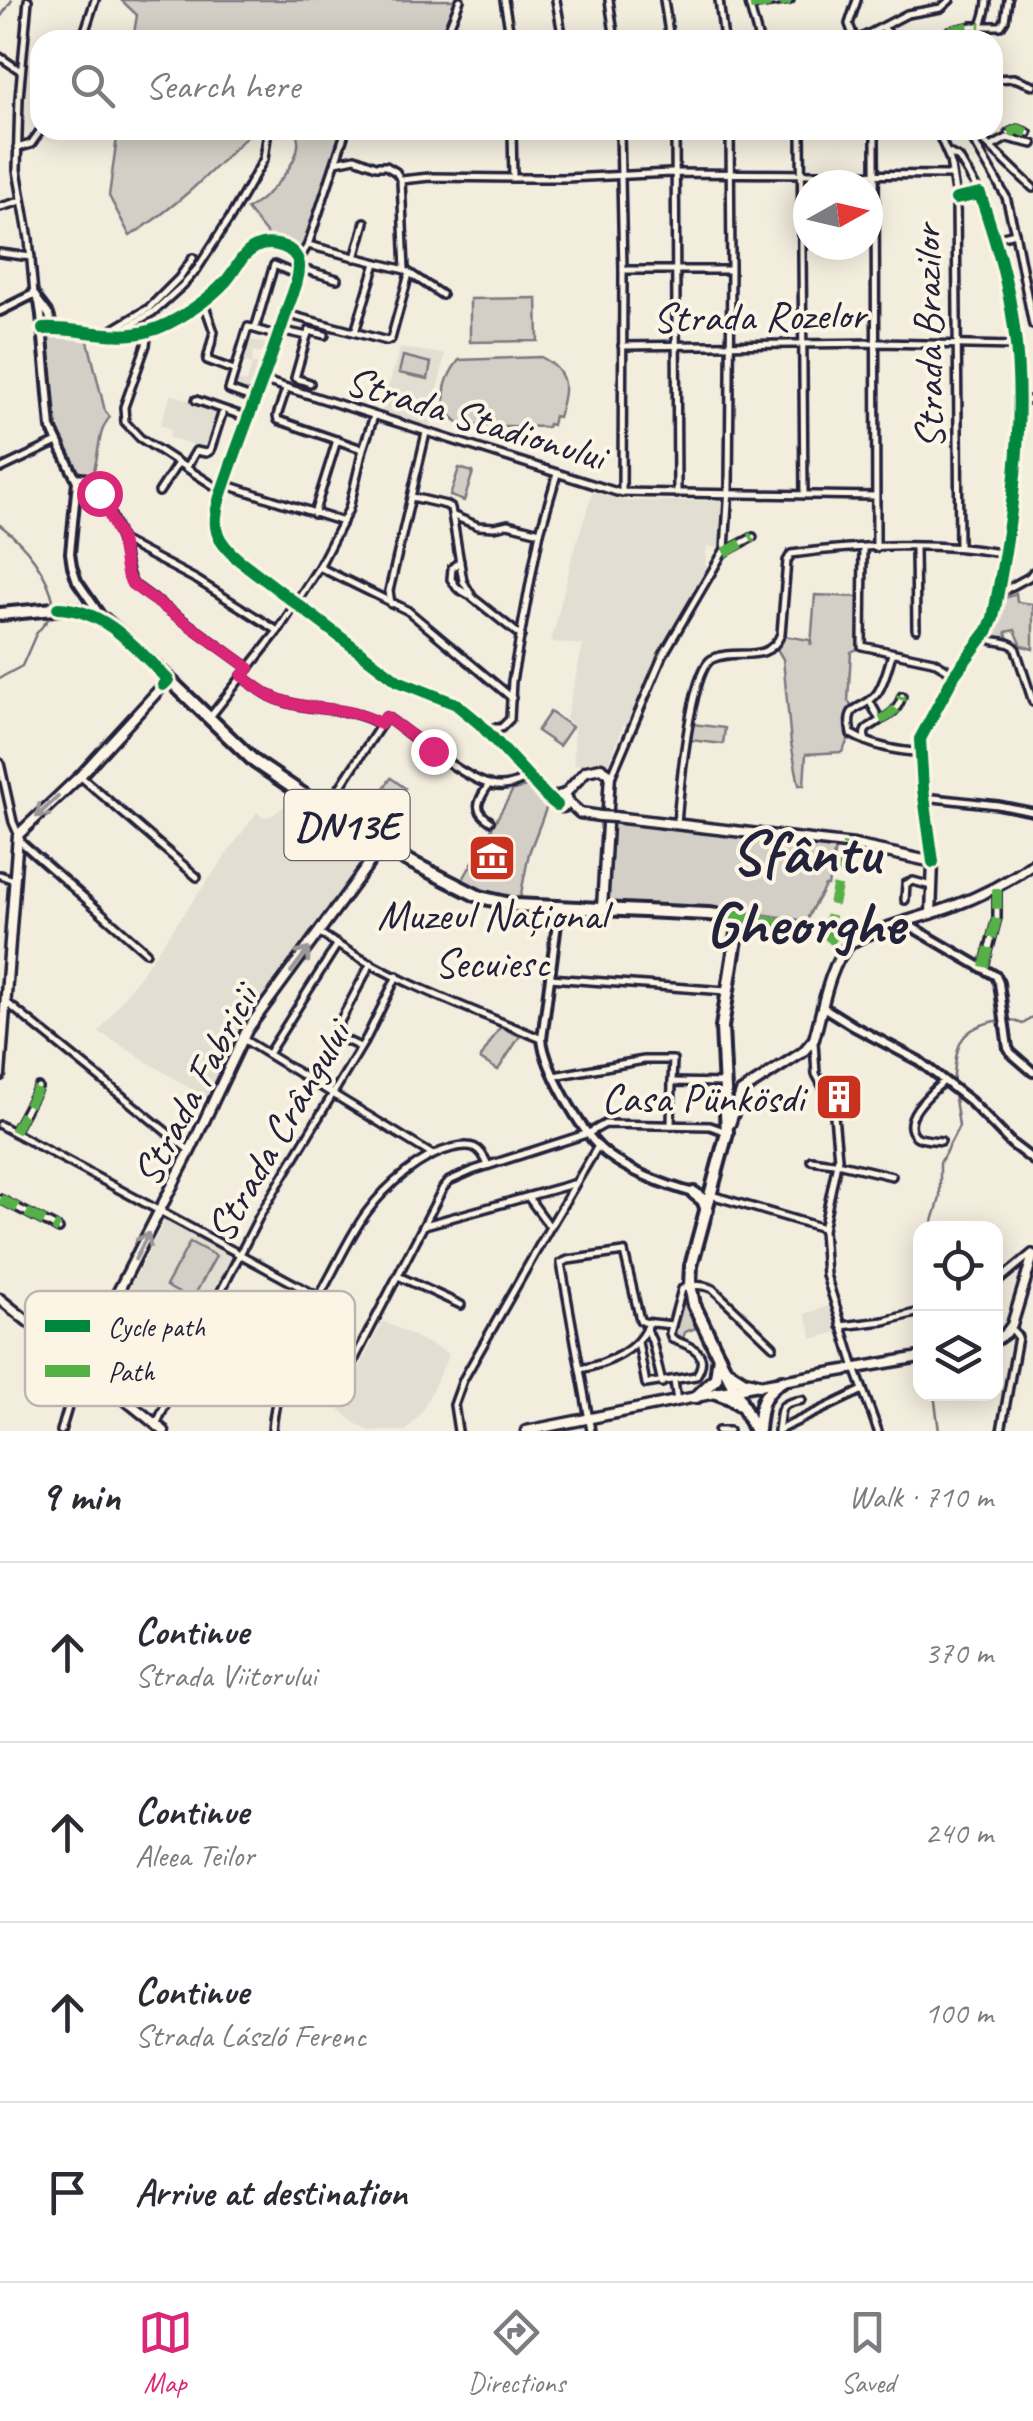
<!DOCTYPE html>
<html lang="en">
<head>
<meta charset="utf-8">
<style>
  :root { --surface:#fff; --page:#f7f7f7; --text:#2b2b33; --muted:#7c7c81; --line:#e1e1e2; --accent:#db2777 }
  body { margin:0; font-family:Caveat,sans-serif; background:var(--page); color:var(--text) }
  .controls { position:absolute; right:30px; bottom:30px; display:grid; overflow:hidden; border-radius:20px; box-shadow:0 5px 25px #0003 }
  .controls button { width:90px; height:90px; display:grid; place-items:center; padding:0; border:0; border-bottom:2px solid var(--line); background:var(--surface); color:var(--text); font:50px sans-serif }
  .compass { position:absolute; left:793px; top:170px; width:90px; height:90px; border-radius:50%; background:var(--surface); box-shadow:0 5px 25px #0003; rotate:82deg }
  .stop { position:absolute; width:30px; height:30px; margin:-22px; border:8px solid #db2777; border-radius:50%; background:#fff }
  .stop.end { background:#db2777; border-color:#fff; box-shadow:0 2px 10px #0008 }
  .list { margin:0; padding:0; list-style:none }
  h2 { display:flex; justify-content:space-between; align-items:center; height:130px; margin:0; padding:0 40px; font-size:42px }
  h2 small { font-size:32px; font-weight:400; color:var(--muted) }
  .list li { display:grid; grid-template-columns:65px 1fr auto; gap:30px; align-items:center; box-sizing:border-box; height:180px; padding:0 40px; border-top:2px solid var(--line) }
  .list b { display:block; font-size:38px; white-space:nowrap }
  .list p { margin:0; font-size:32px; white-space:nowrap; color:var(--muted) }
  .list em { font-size:32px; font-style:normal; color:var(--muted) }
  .icon { flex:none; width:55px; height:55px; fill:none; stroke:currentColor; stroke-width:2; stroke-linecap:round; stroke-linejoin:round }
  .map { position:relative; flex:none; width:1033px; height:1431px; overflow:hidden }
  .search { position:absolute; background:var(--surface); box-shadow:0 5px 25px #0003; left:30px; right:30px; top:30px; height:110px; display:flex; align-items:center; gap:25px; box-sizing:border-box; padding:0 35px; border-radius:30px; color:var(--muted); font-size:38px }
  .sheet { height:850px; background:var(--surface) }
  nav { display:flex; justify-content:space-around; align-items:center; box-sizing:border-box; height:140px; border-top:2px solid var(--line); background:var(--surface); font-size:28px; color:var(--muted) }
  nav a { display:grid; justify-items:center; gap:5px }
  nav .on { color:var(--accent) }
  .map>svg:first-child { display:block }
</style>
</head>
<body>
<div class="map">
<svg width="1033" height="1431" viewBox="0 0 1033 1431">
  <rect width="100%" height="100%" fill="#f3edde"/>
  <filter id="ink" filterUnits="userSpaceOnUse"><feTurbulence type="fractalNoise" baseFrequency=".01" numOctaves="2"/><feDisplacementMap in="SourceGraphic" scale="20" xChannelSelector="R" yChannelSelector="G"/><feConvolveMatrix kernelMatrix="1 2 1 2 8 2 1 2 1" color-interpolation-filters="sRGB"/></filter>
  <g filter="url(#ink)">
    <g fill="#e3ded2">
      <polygon points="251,340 271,345 262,353 253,351 252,363 259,365 253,386 250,385 248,390 244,390 234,387 237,380 247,382 252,364 243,361"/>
      <polygon points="400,348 445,354 430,428 381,411"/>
      <polygon points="171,394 222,411 209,450 169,437 171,429 160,425"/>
      <polygon points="593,492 624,501 725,501 720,548 707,546 705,565 710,568 654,660 629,726 623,725 609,765 574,765 574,727 566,719 583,645 551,642 574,550"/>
      <polygon points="292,799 368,852 247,1024 209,1100 99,1032 257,812 263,817 272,816"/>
      <polygon points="165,1220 234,1257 190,1341 121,1304"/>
      <polygon points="832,1305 840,1331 813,1339 805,1314"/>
      <polygon points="383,1321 449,1354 422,1412 406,1431 369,1431 355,1423 339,1409"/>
    </g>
    <g fill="#d4cfc6" stroke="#7b7880" stroke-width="2.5">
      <polygon points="121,0 464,0 437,40 133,40 137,15"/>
      <path d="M118,130H253C214,169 177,207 130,236L109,196Z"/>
      <path d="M296,130H344L306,245L293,253L270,244L266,233L247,209C266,199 295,168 298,146C299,142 297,134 296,130Z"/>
      <polygon points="537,298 538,341 470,342 470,299"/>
      <path d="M43,329L86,333L105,411L110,417C95,434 101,460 90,480L76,477L51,428Z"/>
      <polygon points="403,356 431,363 428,379 399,373"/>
      <path d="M541,357C570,372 567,390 558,417L554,416L552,425L548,424L547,427L462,425C436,409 442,381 459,360Z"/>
      <polygon points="459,468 473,472 464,501 450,496"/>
      <polygon points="1016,593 1017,602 1033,604 1033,649 1022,646 1015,630 1006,632 1008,640 997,638 994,634 1001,600"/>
      <polygon points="815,595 859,597 858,646 857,649 851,652 848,701 855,709 849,721 851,734 842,752 806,754 804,785 799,785 791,743 783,659 777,649 785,636 810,640 811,645"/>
      <polygon points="550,712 572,727 559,746 537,731"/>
      <polygon points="692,724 725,728 723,744 690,740"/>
      <polygon points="391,778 405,788 390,809 376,799"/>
      <polygon points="527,787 547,806 529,853 520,899 500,898 461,883 513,790"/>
      <path d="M612,819L835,849L828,886H825C819,899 810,908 807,921L754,913L606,904Z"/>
      <polygon points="500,1027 520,1036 498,1070 480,1059"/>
      <polygon points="190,1242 216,1256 192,1300 166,1286"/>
      <polygon points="681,1303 685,1304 696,1328 685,1332 683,1339 671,1332"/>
    </g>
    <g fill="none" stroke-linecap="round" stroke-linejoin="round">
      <g stroke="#75727b" stroke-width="2.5">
        <polyline points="0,18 12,0"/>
        <path d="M0,525C25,544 48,573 54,604"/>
        <polyline points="0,678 22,666 36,634 54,612"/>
        <polyline points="1008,1019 1023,1024 1033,1017"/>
        <path d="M953,1084C957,1046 956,1028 1000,1020"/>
        <polyline points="931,1228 940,1198 940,1163 959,1126 954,1092"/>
        <polyline points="919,1312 915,1284 920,1259"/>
        <polyline points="934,1394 939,1431"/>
      </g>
      <g stroke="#22223b" stroke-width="12">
        <g id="minor">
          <polyline points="28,0 19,98 17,170 29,239 34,294"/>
          <polyline points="504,0 511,40"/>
          <polyline points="556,0 563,40"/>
          <polyline points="609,0 615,40"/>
          <polyline points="664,0 670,40"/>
          <polyline points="719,0 724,40"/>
          <polyline points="748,0 759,40"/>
          <polyline points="750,6 790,0"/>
          <polyline points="884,28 894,40"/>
          <polyline points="949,31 972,26 1001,26 1005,20 1008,0"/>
          <polyline points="82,40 95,0"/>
          <polyline points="444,40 460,0"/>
          <polyline points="855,40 849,24 857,0"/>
          <polyline points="857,40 907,14 941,8 950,0"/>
          <path d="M978,40C979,26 987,15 987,0"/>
          <polyline points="0,57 21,71"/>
          <polyline points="993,79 1014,78 1033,85"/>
          <polyline points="512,130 513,178 566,178 671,173 952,175"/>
          <polyline points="620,130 623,270 622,493"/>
          <polyline points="675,130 677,494"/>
          <polyline points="801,130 804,495"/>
          <polyline points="875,130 876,548"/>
          <polyline points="937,130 950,160 956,199 959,547"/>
          <polyline points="938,132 950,131 971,136"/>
          <polyline points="1009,133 1018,129 1028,133"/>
          <polygon points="975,134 979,137 976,142 971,139"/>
          <polyline points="979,139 986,143 1033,188"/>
          <polyline points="974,142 1006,197 1015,233"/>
          <polyline points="991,147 1007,138 1033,144"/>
          <polyline points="17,148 31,144 41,130"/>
          <polyline points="947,152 959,158 980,194"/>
          <polyline points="336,162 355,158 376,166 386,166 396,172 401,180 430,177 513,178"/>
          <polyline points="401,180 405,270"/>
          <polyline points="0,207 21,201"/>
          <polyline points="995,238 1015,233 1033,325"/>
          <polyline points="308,245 405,270 442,295"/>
          <polyline points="0,253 31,257"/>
          <polyline points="355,258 365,222"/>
          <polyline points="298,261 308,245 346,130"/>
          <polyline points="299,268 337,279"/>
          <polyline points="623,270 730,270"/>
          <polyline points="203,300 214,332 207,360 234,370"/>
          <polyline points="286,314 387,341 391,339 409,274"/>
          <polyline points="255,329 274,265 297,275"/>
          <polyline points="280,330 307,336 295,378 310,383"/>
          <polyline points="148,332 146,345 124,407 125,422 140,438 222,491"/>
          <polyline points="355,332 376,263"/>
          <polyline points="107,333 149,308 179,278 193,258"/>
          <polyline points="117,333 153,312 183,285 197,269 230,218 264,159 268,130"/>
          <polyline points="307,336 309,331 325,335"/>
          <polyline points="622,346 880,343 1016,346"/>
          <polyline points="262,380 617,492 875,496"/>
          <polyline points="286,389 277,416 278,420 362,449"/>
          <polyline points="254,399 229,390 248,327 278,336"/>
          <polyline points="196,400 248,418"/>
          <polyline points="1017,400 1033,400"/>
          <polyline points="186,468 196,451 206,453 210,451 222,414"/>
          <polyline points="0,469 57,442"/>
          <path d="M76,477C83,477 85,476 91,481C102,492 115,523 120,538C126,553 124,569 133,584L249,668"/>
          <polyline points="224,484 343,522"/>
          <polyline points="159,492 178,463"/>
          <polyline points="412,497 446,505 451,508 463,581 473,598 521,636"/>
          <polyline points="314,514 337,440"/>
          <polyline points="454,516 478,526 495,527 508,524 540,532"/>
          <polyline points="121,540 197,580 278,631"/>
          <polyline points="915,547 916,629"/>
          <polyline points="863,548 862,646 933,661 955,674"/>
          <polyline points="725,552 753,537"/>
          <polyline points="460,561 452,568 451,579 457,588 469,595"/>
          <polyline points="319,567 407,610 512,698"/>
          <polyline points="998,594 1029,577 1033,572"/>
          <polyline points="391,604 389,591 426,433"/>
          <path d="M984,637C994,644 1006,639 1015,647L1033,702"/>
          <path d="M892,654C888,667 885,681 878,692C864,713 844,700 851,734C870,745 898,752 920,752"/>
          <path d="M242,676C253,684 263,693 275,698C310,713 349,704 381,725"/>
          <polyline points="210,717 278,631 319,567 349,509 363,449 374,416"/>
          <path d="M880,720C892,715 898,709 902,696"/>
          <polyline points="484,728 501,728 510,719 512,681 534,562 540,532 557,474"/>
          <path d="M866,741C860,727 873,727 880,720L870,702"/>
          <polyline points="0,763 13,822 22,843 146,952"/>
          <polyline points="612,775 663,655 725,549 729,488 731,270 730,130"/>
          <polyline points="80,776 197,877"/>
          <path d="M489,784C479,801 471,808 490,821"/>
          <polyline points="924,797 998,805 1033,812"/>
          <path d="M327,807L386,717C411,734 469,784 497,786C509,787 518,783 528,777"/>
          <path d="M677,824C679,797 690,670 712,659C735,647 768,666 781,634L787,561L791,554C857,545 940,541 1005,554"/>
          <path d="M933,862L923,789L920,739L955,674L988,630L993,618C1011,527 1027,421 1014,328C1008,281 995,238 980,194L956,199"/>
          <polyline points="0,875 14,880"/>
          <polyline points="905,900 906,884 913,881 931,886"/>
          <path d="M320,933C385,979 469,1008 542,1039"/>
          <polyline points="984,967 997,918 997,889"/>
          <polyline points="550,978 726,991"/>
          <polyline points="6,1002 190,1151"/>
          <polyline points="243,1039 431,1154"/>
          <polyline points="814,1042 816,1074 833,1105 838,1158 823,1230 826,1275 855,1368 878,1431"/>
          <polyline points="360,1047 339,1037 336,1029 371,963"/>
          <polyline points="268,1054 337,945"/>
          <polyline points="554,1076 644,1060 673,1060 672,1082"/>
          <polyline points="0,1125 319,1297"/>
          <polyline points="671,1125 672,1082 724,1083"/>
          <polyline points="14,1132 38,1087"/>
          <path d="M941,1141C934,1140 921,1140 916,1136C898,1119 933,1091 944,1081"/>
          <polyline points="811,1160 841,1164 892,1176"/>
          <polyline points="711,1195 823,1228"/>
          <polyline points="528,1197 550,1227"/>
          <polyline points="0,1199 59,1229"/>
          <polyline points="425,1225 573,1184"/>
          <polyline points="398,1276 461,1305"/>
          <polyline points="996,1283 1032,1253"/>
          <polyline points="112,1306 265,1386 276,1395"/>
          <polyline points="841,1326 884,1321 920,1312"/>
          <polyline points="646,1328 652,1341 662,1383"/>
          <path d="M638,1342L646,1384L696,1376C712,1352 690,1346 672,1339L670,1333L682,1289C693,1284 702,1284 713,1289L773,1346"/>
          <polyline points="285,1366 336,1395 443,1188 449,1181 474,1170 589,1133 605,1124 710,1126 724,1131"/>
          <path d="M580,1369C607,1364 639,1351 648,1323"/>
          <polyline points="674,1381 677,1401"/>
          <polyline points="156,1425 192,1348 260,1215 367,1037 397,976"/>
          <polyline points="779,1430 863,1390"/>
          <polyline points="61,1431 81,1364"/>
          <path d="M272,1431C276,1373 305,1323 332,1273C343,1252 353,1231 367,1212C387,1185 420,1156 452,1148C472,1143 480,1146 488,1165"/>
          <polyline points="458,1431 454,1405 463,1380 550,1227 598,1146"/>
          <polyline points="591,1431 561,1263 568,1260 624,1252 640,1320 644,1322 672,1325"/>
          <polyline points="718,1431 729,1431"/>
          <path d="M778,1431C782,1408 776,1404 802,1400"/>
          <polyline points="1001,1431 1018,1337 1011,1328"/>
        </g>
      </g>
      <g stroke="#22223b" stroke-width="14">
        <g id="tertiary">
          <polyline points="40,303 49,315 53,328"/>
          <polyline points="0,311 34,294 39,302 41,315 51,428 77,481 70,553 72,566 77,581 103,619"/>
          <path d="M43,329C78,327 114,341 149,331C173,325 210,299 226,281C236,270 241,254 256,247C270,240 297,246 299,265C300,281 289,301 285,316C265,377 240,436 220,497C211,527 215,540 239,560L398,681L456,704L479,723L547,797L557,805"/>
          <path d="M559,908L542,1039C545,1068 580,1129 601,1149C622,1169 667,1186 694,1193"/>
          <polyline points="905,923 996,976 999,983 1008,1048 1011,1053 1033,1072"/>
          <polyline points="823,1007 855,1027 919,1061 970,1101 1012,1144 1033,1160"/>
        </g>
      </g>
      <g stroke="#22223b" stroke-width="15">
        <g id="secondary">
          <circle cx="562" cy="801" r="6"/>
          <polyline points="564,795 586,771 601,768 610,774 602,908"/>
          <polyline points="568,802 580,813 600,816"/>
          <polyline points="614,817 854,845 933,862 931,914"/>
          <polyline points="0,1075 18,835 80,776 168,680"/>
          <path d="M730,1124L741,1092L803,1052L814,1039C822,1012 829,964 849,945C864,931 928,916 951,907C981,896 1007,883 1033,864"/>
          <polyline points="0,1299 164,1431"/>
          <polyline points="996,1340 1006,1333 1012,1325 1033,1255"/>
          <polyline points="81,1364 190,1151 247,1030 381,847"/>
          <polyline points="526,1431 736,1389 920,1357"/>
        </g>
      </g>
      <g stroke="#22223b" stroke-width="18">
        <g id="primary">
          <polyline points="0,614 65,608 85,612 104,620 128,640 255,762 381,847 480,897 515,905 708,914 730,916 735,919 738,927 722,1027 727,1133 691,1266 690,1285 694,1305 755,1431"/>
          <polyline points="694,1193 703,1200 707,1210"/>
          <polyline points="729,1372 743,1381 759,1385"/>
          <polyline points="717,1393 730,1398 742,1406"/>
          <polyline points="696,1397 716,1378 719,1356"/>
          <path d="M758,1430C760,1407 761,1393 782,1381"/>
        </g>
      </g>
      <use href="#minor" stroke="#fcf5e5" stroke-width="5"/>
      <use href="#tertiary" stroke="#fcf5e5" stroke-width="6"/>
      <use href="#secondary" stroke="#fcf5e5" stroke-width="8"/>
      <use href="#primary" stroke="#fcf5e5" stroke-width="10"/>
      <g stroke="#22223b" stroke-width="15" stroke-linecap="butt">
        <polyline id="secondary-bridge" points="600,816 614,817"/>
      </g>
      <use href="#secondary-bridge" stroke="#fcf5e5" stroke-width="8"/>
      <g stroke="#55b146" stroke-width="10" stroke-dasharray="20 10" stroke-linecap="butt">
        <polyline points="750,6 790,0"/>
        <polyline points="949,31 972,26 981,27"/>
        <polyline points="1009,133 1018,129 1028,133"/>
        <polyline points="724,553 753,537"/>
        <path d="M880,720C892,715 898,709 902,696"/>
        <polyline points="730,916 752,918 826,934 845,950"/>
        <polyline points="826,934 847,844"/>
        <polyline points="984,967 997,918 997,889"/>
        <polyline points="14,1132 38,1087"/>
        <polyline points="0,1199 59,1229"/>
      </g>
      <g stroke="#fcf5e5" stroke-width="19">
        <g id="cycleway">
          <path d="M43,329C78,327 114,341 149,331C173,325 210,299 226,281C236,270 241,254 256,247C270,240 297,246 299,265C300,281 289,301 285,316C265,377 240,436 220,497C211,527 215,540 239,560L398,681L456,704L479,723L547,797L557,805"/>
          <path d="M58,608C106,610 136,648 168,680L163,685"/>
          <path d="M933,862L923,789L920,739L955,674L988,630L993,618C1011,527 1027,421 1014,328C1008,281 995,238 980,194L956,199"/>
        </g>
      </g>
      <use href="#cycleway" stroke="#00873e" stroke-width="12"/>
    </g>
    <defs><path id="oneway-shaft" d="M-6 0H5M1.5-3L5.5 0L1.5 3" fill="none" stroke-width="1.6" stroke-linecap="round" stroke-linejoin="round" transform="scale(2.5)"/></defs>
    <g stroke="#9a9698">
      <use href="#oneway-shaft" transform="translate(47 807) rotate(137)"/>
      <use href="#oneway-shaft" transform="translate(300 960) rotate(-53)"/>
      <use href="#oneway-shaft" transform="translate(142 1246) rotate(-63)"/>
    </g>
  </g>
  <g fill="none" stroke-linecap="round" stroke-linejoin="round" filter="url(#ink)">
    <path stroke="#db2777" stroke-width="12" d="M99,493L121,540L127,574L132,584L249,668L242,676C253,684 263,693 275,698C310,713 348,704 381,724L386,717L433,751"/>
  </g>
  <defs>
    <g id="museum-square" transform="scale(2.5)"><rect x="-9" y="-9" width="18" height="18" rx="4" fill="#c8321e" stroke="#fcf5e5"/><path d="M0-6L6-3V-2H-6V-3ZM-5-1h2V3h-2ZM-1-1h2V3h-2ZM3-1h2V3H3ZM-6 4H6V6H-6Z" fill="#fff"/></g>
    <g id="building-square" transform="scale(2.5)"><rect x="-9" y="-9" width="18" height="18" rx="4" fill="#c8321e" stroke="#fcf5e5"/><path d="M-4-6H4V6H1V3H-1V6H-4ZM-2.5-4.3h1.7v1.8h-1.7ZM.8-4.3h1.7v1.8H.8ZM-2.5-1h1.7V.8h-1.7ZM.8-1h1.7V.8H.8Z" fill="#fff"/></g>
  </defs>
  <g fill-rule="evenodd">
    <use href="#museum-square" x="492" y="858"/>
    <use href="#building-square" x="839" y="1097"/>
  </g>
  <g text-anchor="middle" stroke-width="8" stroke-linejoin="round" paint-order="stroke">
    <rect fill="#fcf5e5" stroke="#63616e" stroke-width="2.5" x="284.5" y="790" width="125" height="70" rx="8"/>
    <g font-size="40" font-weight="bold" fill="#22223b">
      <text x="347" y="839">DN13E</text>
    </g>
    <g font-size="42" fill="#22223b" stroke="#fcf5e5">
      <text transform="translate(759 315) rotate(-1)" y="15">Strada Rozelor</text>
      <text transform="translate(927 337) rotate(-91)" y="15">Strada Brazilor</text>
      <text transform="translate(476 417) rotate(17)" y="15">Strada Stadionului</text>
      <text transform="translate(194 1085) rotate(-62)" y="15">Strada Fabricii</text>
      <text transform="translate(277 1131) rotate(-60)" y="15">Strada Crângului</text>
    </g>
    <g font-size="42" fill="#22223b" stroke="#fcf5e5">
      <text x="492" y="929">Muzeul Național<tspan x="492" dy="48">Secuiesc</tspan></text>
      <text x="804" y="1112" text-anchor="end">Casa Pünkösdi</text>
    </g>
    <g font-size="62" font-weight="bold" fill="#22223b" stroke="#fcf5e5">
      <text x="805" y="873">Sfântu<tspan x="805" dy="71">Gheorghe</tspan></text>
    </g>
  </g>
  <rect x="25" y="1291" width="330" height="115" rx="15" fill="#fcf5e5" stroke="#bbb6b2" stroke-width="2.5"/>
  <rect x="45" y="1320" width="45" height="12" fill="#00873e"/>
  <rect x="45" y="1365" width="45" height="12" fill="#55b146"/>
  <g font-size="28" fill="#22223b">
    <text x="108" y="1336">Cycle path</text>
    <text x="108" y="1381">Path</text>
  </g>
</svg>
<div class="controls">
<button><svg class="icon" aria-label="locate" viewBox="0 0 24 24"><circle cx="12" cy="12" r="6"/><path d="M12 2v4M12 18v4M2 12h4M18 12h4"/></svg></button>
<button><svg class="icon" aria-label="layers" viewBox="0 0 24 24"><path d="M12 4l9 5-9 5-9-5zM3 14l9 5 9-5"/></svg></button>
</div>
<svg class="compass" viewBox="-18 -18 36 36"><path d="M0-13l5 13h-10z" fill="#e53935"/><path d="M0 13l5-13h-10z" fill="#7c7c81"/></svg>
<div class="stop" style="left:99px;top:493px"></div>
<div class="stop end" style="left:433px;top:751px"></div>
<div class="search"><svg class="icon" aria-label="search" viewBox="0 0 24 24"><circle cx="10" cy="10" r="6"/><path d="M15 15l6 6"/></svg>Search here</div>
</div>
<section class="sheet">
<h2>9 min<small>Walk · 710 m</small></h2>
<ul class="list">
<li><svg class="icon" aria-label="ahead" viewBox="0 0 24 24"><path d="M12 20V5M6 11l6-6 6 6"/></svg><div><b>Continue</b><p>Strada Viitorului</p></div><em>370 m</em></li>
<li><svg class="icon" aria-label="ahead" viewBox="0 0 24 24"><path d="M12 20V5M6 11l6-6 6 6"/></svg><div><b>Continue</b><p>Aleea Teilor</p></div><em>240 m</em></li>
<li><svg class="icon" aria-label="ahead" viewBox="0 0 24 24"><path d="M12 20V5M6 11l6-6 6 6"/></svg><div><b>Continue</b><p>Strada László Ferenc</p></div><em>100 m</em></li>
<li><svg class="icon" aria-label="arrive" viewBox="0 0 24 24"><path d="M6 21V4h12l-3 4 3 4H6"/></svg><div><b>Arrive at destination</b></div></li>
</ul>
</section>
<nav>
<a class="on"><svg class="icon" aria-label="map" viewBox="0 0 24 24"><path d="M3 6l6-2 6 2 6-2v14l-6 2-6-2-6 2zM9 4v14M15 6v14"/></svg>Map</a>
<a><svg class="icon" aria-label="directions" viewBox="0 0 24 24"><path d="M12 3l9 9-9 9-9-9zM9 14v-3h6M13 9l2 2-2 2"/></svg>Directions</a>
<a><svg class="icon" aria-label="saved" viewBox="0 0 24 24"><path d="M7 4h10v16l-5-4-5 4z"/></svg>Saved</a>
</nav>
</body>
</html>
